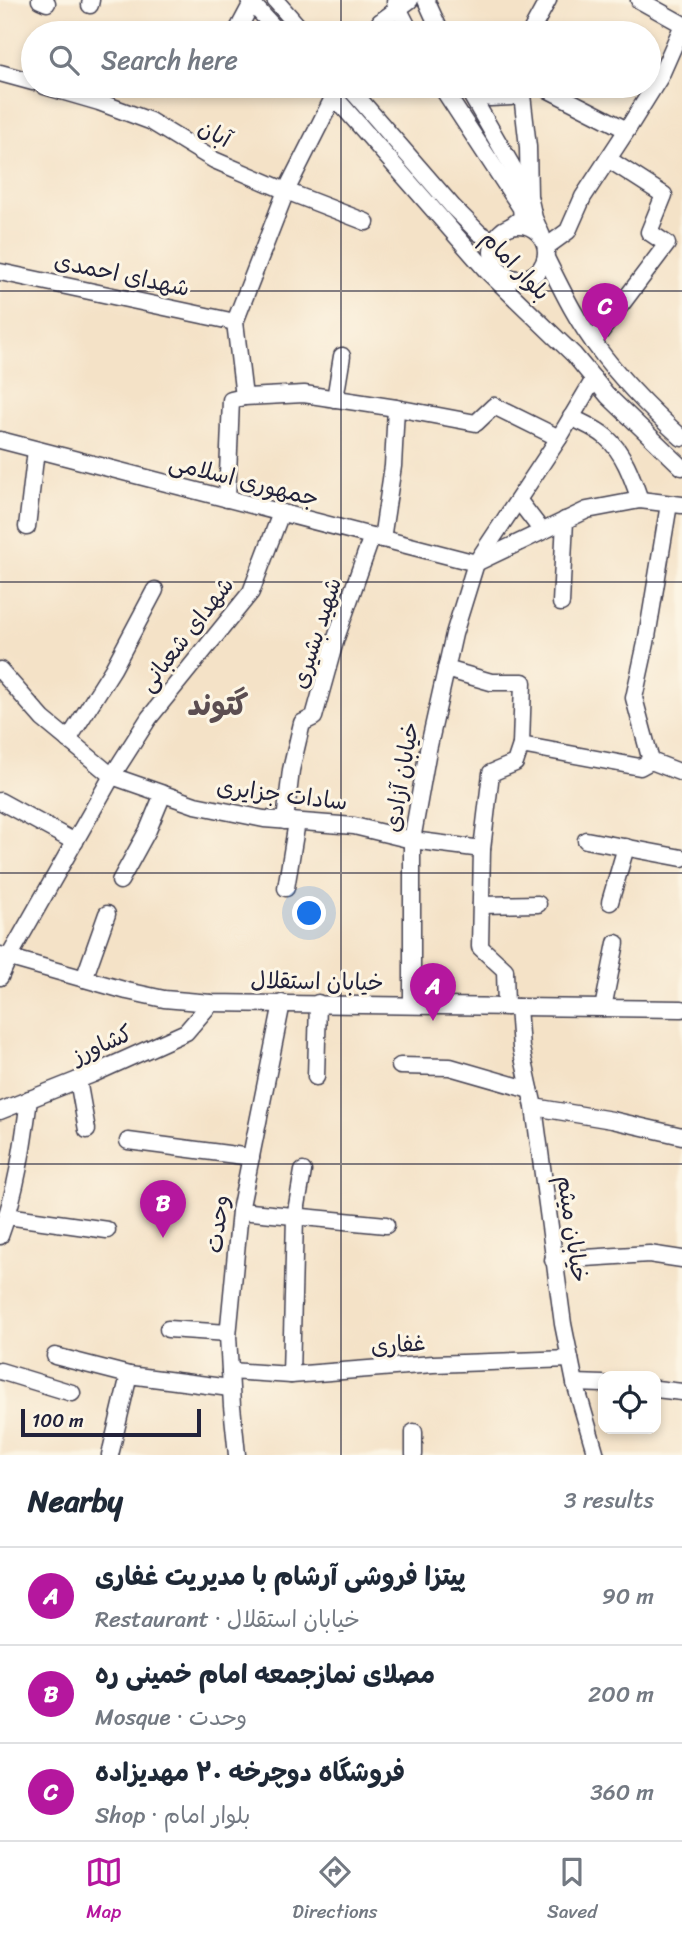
<!DOCTYPE html>
<html lang="en">
<head>
<meta charset="utf-8">
<style>
  :root { --surface:#fff; --page:#f6f6f7; --text:#1f2937; --muted:#747a83; --line:#e0e1e3; --accent:#b5179e }
  body { margin:0; font-family:Sriracha,"Playpen Sans Arabic",sans-serif; background:var(--page); color:var(--text) }
  .controls { position:absolute; right:21px; bottom:21px; display:grid; overflow:hidden; border-radius:14px; box-shadow:0 4px 10px #0003 }
  .controls button { width:63px; height:63px; display:grid; place-items:center; padding:0; border:0; border-bottom:2px solid var(--line); background:var(--surface); color:var(--text); font:35px sans-serif }
  .scale { position:absolute; left:21px; bottom:18px; width:180px; box-sizing:border-box; padding-left:7px; border:4px solid #22223b; border-top:0; font-size:19px; line-height:24px; white-space:nowrap; color:#22223b; -webkit-text-stroke:5px #fcf5e5; paint-order:stroke }
  .you { position:absolute; left:310px; top:914px; width:24px; height:24px; margin:-18px; border:5px solid #fff; border-radius:50%; background:#1a73e8; box-shadow:0 0 0 10px #1a73e833 }
  .badge { display:grid; place-items:center; width:46px; height:46px; border-radius:50%; background:var(--accent); color:#fff; font-size:23px; font-weight:700 }
  .pin { position:absolute; translate:-50% -58px; filter:drop-shadow(0 2px 4px #0008) }
  .pin::after { content:''; position:absolute; top:37px; width:24px; height:21px; background:inherit; clip-path:polygon(0 0,100% 0,50% 100%) }
  .list { margin:0; padding:0; list-style:none }
  h2 { display:flex; justify-content:space-between; align-items:center; height:91px; margin:0; padding:0 28px; font-size:30px }
  h2 small { font-size:23px; font-weight:400; color:var(--muted) }
  .list li { display:grid; grid-template-columns:46px 1fr auto; gap:21px; align-items:center; box-sizing:border-box; height:98px; padding:0 28px; border-top:2px solid var(--line) }
  .list b { display:block; font-size:26px; white-space:nowrap }
  .list p { margin:0; font-size:23px; white-space:nowrap; color:var(--muted) }
  .list em { font-size:23px; font-style:normal; color:var(--muted) }
  .icon { flex:none; width:38px; height:38px; fill:none; stroke:currentColor; stroke-width:2; stroke-linecap:round; stroke-linejoin:round }
  .map { position:relative; flex:none; width:682px; height:1455px; overflow:hidden }
  .search { position:absolute; background:var(--surface); box-shadow:0 4px 10px #0003; left:21px; right:21px; top:21px; height:77px; display:flex; align-items:center; gap:18px; box-sizing:border-box; padding:0 24px; border-radius:38px; color:var(--muted); font-size:26px }
  .sheet { height:385px; background:var(--surface) }
  nav { display:flex; justify-content:space-around; align-items:center; box-sizing:border-box; height:98px; border-top:2px solid var(--line); background:var(--surface); font-size:19px; color:var(--muted) }
  nav a { display:grid; justify-items:center; gap:4px }
  nav .on { color:var(--accent) }
  .map>svg:first-child { display:block }
</style>
</head>
<body>
<div class="map">
<svg width="682" height="1455" viewBox="0 0 682 1455">
  <rect width="100%" height="100%" fill="#fcf5e5"/>
  <filter id="ink" filterUnits="userSpaceOnUse"><feTurbulence type="fractalNoise" baseFrequency=".0143" numOctaves="2"/><feDisplacementMap in="SourceGraphic" scale="14" xChannelSelector="R" yChannelSelector="G"/><feConvolveMatrix kernelMatrix="1 2 1 2 8 2 1 2 1" color-interpolation-filters="sRGB"/></filter>
  <filter id="wash" filterUnits="userSpaceOnUse"><feTurbulence type="fractalNoise" baseFrequency=".00686" numOctaves="4" result="noise"/><feDisplacementMap in="SourceGraphic" scale="28" xChannelSelector="R" yChannelSelector="G"/><feGaussianBlur stdDeviation="1.57" result="paint"/><feColorMatrix in="noise" values="0 0 0 0 0 0 0 0 0 0 0 0 0 0 0 0 0 1.4 0 .05"/><feComposite in="paint" operator="in"/></filter>
  <g filter="url(#wash)">
    <rect width="100%" height="100%" fill="#f4e2c7"/>
  </g>
  <g filter="url(#ink)">
    <g fill="none" stroke-linecap="round" stroke-linejoin="round">
      <g stroke="#423f50" stroke-width="19">
        <g id="minor">
          <polyline points="40,0 47,3"/>
          <polyline points="249,0 279,33"/>
          <polyline points="275,0 304,33"/>
          <polyline points="426,0 441,33"/>
          <polyline points="639,0 682,24"/>
          <polyline points="395,2 411,33"/>
          <polyline points="90,5 91,0"/>
          <polyline points="236,33 252,3"/>
          <polyline points="373,33 380,22 410,0"/>
          <polyline points="530,33 548,0"/>
          <polyline points="0,73 33,82"/>
          <polyline points="44,86 99,102 150,121 214,160 286,191 366,222"/>
          <polyline points="325,86 487,271 574,355 608,396 682,467"/>
          <polyline points="348,86 453,207 479,233 494,241"/>
          <polyline points="441,86 521,208 522,218 511,226"/>
          <polyline points="466,86 528,194"/>
          <polyline points="521,86 528,147 529,196 534,218 542,236"/>
          <polyline points="541,86 627,130 660,77 682,27"/>
          <polyline points="468,90 490,98 511,97 519,86"/>
          <circle cx="519" cy="252" r="27"/>
          <polyline points="546,247 568,231 583,197 627,130"/>
          <path d="M546,258C561,288 576,320 597,347C621,380 651,410 682,438"/>
          <polyline points="0,272 235,322"/>
          <polyline points="593,342 667,244 649,232 664,195 608,159"/>
          <polyline points="244,397 304,394 396,408 476,423 494,406 559,438"/>
          <polyline points="335,399 342,356"/>
          <path d="M571,417C582,423 596,428 606,437C624,453 632,477 640,500"/>
          <polyline points="0,440 476,563 587,510 640,500 682,505"/>
          <polyline points="227,499 231,400 244,397 235,322 286,191 337,90"/>
          <polyline points="519,501 542,531"/>
          <polyline points="27,527 36,450"/>
          <polyline points="382,539 393,466 396,408"/>
          <polyline points="561,603 565,520"/>
          <polyline points="0,670 43,719 112,776 195,805 264,819 354,826 412,840 482,849 491,773 515,763 521,745 523,682 491,682 446,669"/>
          <polyline points="68,740 113,669 155,590"/>
          <polyline points="521,745 640,767 651,761 682,773"/>
          <polyline points="651,761 634,698 646,643 669,504"/>
          <polyline points="0,801 75,842"/>
          <polyline points="285,821 291,770 302,723 314,717 336,638 372,536"/>
          <polyline points="586,840 682,858"/>
          <polyline points="482,849 480,947 505,970 506,1007"/>
          <polyline points="120,881 148,830 163,794"/>
          <polyline points="286,888 297,822"/>
          <polyline points="610,902 626,847"/>
          <polyline points="481,905 538,904"/>
          <polyline points="0,955 127,991 164,999 211,1003 682,1009"/>
          <polyline points="0,977 9,957 112,776 149,718 251,592 281,513"/>
          <polyline points="84,979 107,914"/>
          <polyline points="412,1005 412,840 428,750 454,634 476,563 559,438 594,379"/>
          <polyline points="518,1007 521,1048 534,1107 563,1324 575,1383 596,1455"/>
          <polyline points="603,1008 616,943"/>
          <polyline points="400,1066 450,1067 530,1090"/>
          <polyline points="316,1077 318,1003"/>
          <polyline points="78,1080 87,1130"/>
          <polyline points="534,1107 612,1120 682,1136"/>
          <polyline points="0,1111 93,1074 186,1032 211,1003"/>
          <polyline points="128,1141 251,1157"/>
          <polyline points="240,1211 386,1225"/>
          <polyline points="7,1216 107,1230"/>
          <path d="M0,1236C17,1190 23,1146 29,1099"/>
          <polyline points="553,1260 649,1254 682,1259"/>
          <polyline points="168,1329 228,1333"/>
          <polyline points="55,1356 129,1375"/>
          <polyline points="0,1371 72,1393"/>
          <polyline points="230,1371 291,1375 433,1364 570,1359"/>
          <polyline points="291,1375 295,1217 303,1171"/>
          <polyline points="575,1383 603,1384"/>
          <polyline points="656,1389 682,1392"/>
          <polyline points="414,1432 414,1455"/>
          <polyline points="110,1455 129,1375 230,1388"/>
          <polyline points="237,1455 232,1406 228,1336 240,1211 282,1003"/>
        </g>
      </g>
      <use href="#minor" stroke="#fff" stroke-width="16"/>
    </g>
  </g>
  <path fill="none" stroke="#22223b" stroke-width="2" stroke-opacity="0.55" d="M341,0V33M341,86V1455M0,291H682M0,582H682M0,873H682M0,1164H682"/>
  <g text-anchor="middle" stroke-width="6" stroke-linejoin="round" paint-order="stroke">
    <g font-size="23" fill="#22223b" stroke="#fcf5e5">
      <text transform="translate(215 133) rotate(29)" y="8">آبان</text>
      <text transform="translate(516 265) rotate(46)" y="8">بلوار امام</text>
      <text transform="translate(122 274) rotate(12)" y="8">شهدای احمدی</text>
      <text transform="translate(244 480) rotate(14)" y="8">جمهوری اسلامی</text>
      <text transform="translate(316 633) rotate(-72)" y="8">شهید بشیری</text>
      <text transform="translate(186 634) rotate(-52)" y="8">شهدای شعبانی</text>
      <text transform="translate(401 777) rotate(-80)" y="8">خیابان آزادی</text>
      <text transform="translate(282 794) rotate(7)" y="8">سادات جزایری</text>
      <text transform="translate(317 981) rotate(1)" y="8">خیابان استقلال</text>
      <text transform="translate(102 1044) rotate(-24)" y="8">کشاورز</text>
      <text transform="translate(217 1224) rotate(-83)" y="8">وحدت</text>
      <text transform="translate(573 1229) rotate(82)" y="8">خیابان میثم</text>
      <text transform="translate(398 1344) rotate(-4)" y="8">غفاری</text>
    </g>
    <g font-size="30" font-weight="bold" fill="#5c4e51" stroke="#fcf5e5">
      <text x="218" y="715">گتوند</text>
    </g>
  </g>
</svg>
<div class="controls">
<button><svg class="icon" aria-label="locate" viewBox="0 0 24 24"><circle cx="12" cy="12" r="6"/><path d="M12 2v4M12 18v4M2 12h4M18 12h4"/></svg></button>
</div>
<div class="scale">100 m</div>
<div class="you"></div>
<div class="pin badge" style="left:433px;top:1021px">A</div>
<div class="pin badge" style="left:163px;top:1238px">B</div>
<div class="pin badge" style="left:605px;top:341px">C</div>
<div class="search"><svg class="icon" aria-label="search" viewBox="0 0 24 24"><circle cx="10" cy="10" r="6"/><path d="M15 15l6 6"/></svg>Search here</div>
</div>
<section class="sheet">
<h2>Nearby<small>3 results</small></h2>
<ul class="list">
<li><span class="badge">A</span><div><b>پیتزا فروشی آرشام با مدیریت غفاری</b><p>Restaurant · خیابان استقلال</p></div><em>90 m</em></li>
<li><span class="badge">B</span><div><b>مصلای نمازجمعه امام خمینی ره</b><p>Mosque · وحدت</p></div><em>200 m</em></li>
<li><span class="badge">C</span><div><b>فروشگاه دوچرخه ۲۰ مهدیزاده</b><p>Shop · بلوار امام</p></div><em>360 m</em></li>
</ul>
</section>
<nav>
<a class="on"><svg class="icon" aria-label="map" viewBox="0 0 24 24"><path d="M3 6l6-2 6 2 6-2v14l-6 2-6-2-6 2zM9 4v14M15 6v14"/></svg>Map</a>
<a><svg class="icon" aria-label="directions" viewBox="0 0 24 24"><path d="M12 3l9 9-9 9-9-9zM9 14v-3h6M13 9l2 2-2 2"/></svg>Directions</a>
<a><svg class="icon" aria-label="saved" viewBox="0 0 24 24"><path d="M7 4h10v16l-5-4-5 4z"/></svg>Saved</a>
</nav>
</body>
</html>
